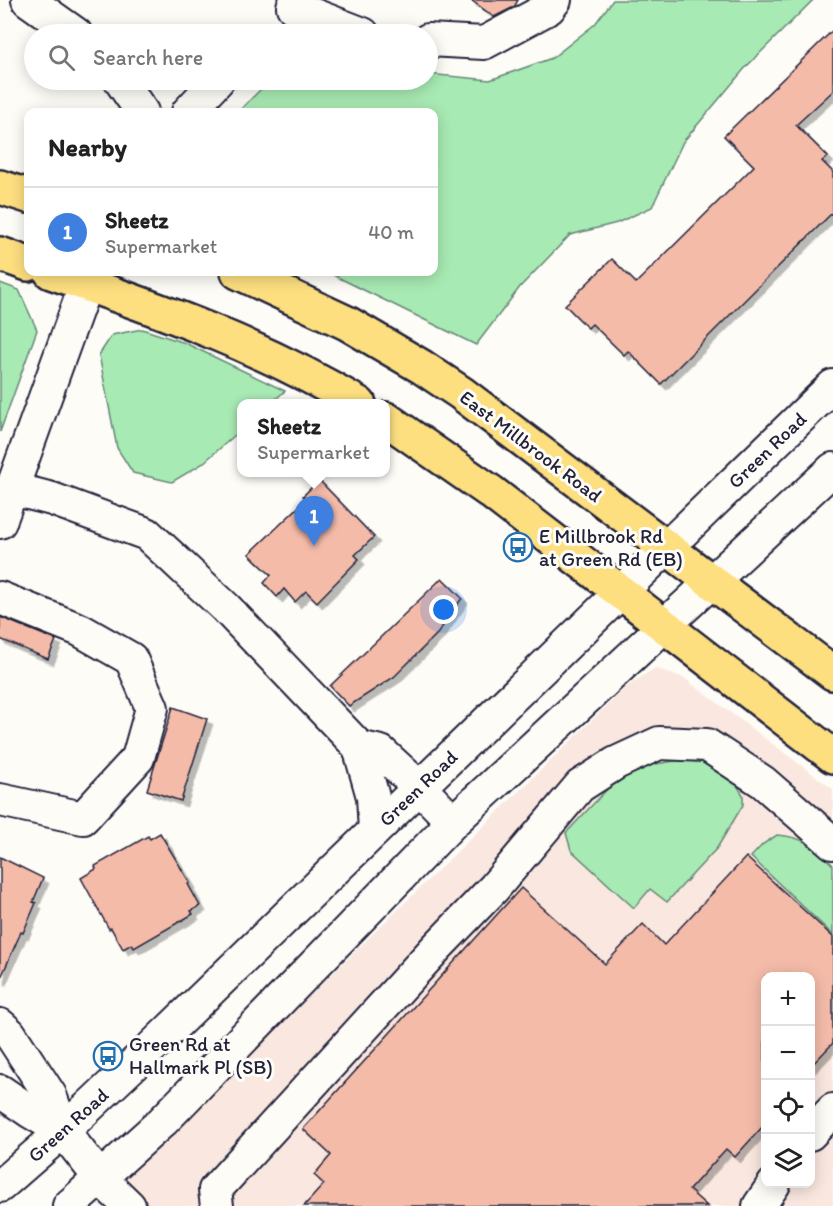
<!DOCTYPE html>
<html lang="en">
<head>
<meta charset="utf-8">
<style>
  :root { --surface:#fff; --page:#f6f6f6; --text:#222; --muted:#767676; --line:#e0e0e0; --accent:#1f6fb2 }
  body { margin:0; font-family:Itim,sans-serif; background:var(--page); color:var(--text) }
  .controls { position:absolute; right:18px; bottom:18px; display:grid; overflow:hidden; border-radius:12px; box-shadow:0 3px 15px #0003 }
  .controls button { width:54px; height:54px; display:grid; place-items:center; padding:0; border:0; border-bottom:2px solid var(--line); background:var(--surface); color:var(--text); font:30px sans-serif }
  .you { position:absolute; left:444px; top:610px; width:21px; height:21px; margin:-15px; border:4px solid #fff; border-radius:50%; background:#1a73e8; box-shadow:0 0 0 9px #1a73e833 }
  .badge { display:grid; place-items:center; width:39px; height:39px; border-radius:50%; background:var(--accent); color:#fff; font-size:20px; font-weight:700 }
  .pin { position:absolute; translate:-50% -50px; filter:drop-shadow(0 2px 3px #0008) }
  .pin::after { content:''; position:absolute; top:32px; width:21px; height:18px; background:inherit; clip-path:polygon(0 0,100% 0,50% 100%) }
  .popup { position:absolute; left:237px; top:399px; width:153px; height:78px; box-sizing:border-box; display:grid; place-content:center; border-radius:12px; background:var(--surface); filter:drop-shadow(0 2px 4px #0005); font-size:20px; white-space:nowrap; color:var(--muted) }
  .popup b { font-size:22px; color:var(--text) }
  .popup::after { content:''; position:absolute; left:50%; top:100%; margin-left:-12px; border:12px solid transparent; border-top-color:var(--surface) }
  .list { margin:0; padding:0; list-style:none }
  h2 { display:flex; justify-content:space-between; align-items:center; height:78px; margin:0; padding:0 24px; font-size:26px }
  h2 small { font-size:20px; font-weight:400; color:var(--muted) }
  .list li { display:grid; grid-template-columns:39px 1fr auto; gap:18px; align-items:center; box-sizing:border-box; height:90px; padding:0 24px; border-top:2px solid var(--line) }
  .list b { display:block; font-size:22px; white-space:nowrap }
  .list p { margin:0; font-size:20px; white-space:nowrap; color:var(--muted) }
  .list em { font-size:20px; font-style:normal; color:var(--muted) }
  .icon { flex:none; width:33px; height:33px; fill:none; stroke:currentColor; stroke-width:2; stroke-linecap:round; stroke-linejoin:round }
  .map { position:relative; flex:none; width:833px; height:1206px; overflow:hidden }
  .search { position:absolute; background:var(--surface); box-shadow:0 3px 15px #0003; left:24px; top:24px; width:414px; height:66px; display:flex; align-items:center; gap:15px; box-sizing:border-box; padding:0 21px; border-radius:33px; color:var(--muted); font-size:22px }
  .panel { position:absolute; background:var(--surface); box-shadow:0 3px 15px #0003; left:24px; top:108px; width:414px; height:168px; border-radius:12px }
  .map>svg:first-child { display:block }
</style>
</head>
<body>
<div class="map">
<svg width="833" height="1206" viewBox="0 0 833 1206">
  <defs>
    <filter id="shadow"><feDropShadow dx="5.5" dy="5.5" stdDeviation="0" flood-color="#0004"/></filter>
  </defs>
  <rect width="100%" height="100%" fill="#fdfcf7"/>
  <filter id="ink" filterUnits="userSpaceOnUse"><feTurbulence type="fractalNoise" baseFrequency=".0167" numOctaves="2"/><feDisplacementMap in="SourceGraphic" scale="12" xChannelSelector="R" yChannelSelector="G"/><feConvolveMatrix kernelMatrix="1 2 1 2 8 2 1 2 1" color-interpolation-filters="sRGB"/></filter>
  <g filter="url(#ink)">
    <path fill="#fae8e0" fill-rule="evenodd" d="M655,668L684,678L833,789V1206H94L626,687ZM766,976H810V1184H766Z"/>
    <g fill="#a8eab3" stroke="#658677" stroke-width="1.5">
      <polygon points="613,0 813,0 746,67 683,142 652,207 617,223 570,235 520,287 476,345 327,272 434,272 434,112 238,112 270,80 428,80 428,74 490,80 552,58 595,24"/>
      <polygon points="0,283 19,290 37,330 0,432"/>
      <polygon points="142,329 185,343 285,391 271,403 242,404 242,429 202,464 172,482 133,473 117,448 99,355 112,335"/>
      <polygon points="681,760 709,763 731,775 743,795 743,805 717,848 667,902 650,889 634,908 571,850 566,833 612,784 643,766"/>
      <path d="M777,835C805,837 813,846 833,865V935L751,857L763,844Z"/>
    </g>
    <g fill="#f4bba9" stroke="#22223b" stroke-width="1.5" filter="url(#shadow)">
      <polygon points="471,0 518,0 514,7 494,17"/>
      <polygon points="833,30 833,91 796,125 828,157 822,161 833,172 833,212 661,384 628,351 624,355 592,324 588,328 565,305 612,259 636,283 754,166 724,136"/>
      <polygon points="319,480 374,537 355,555 359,559 317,602 306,591 295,602 284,589 277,597 264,583 271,575 249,554 307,499 303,496"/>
      <polygon points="442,578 462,598 438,633 394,677 349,706 330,686"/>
      <polygon points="0,617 56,640 48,659 0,639"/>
      <polygon points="173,707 207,719 181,801 147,790"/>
      <polygon points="160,833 190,883 188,884 200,906 191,911 193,914 134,948 132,944 123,949 111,928 109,929 81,878 96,869 95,866 148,836 150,839"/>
      <polygon points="0,857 43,878 33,902 36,903 23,933 21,932 0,980"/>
      <polygon points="746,857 833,937 833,1043 810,1067 810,976 765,976 765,1124 735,1157 726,1149 689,1190 707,1206 304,1206 324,1184 314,1175 331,1155 303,1129 521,888 605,964 643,924 664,945"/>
    </g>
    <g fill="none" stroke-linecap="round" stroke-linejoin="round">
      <g stroke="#22223b" stroke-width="36">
        <g id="minor">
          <polyline points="28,0 76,34"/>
          <polyline points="293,7 363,34"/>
          <polyline points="428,40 484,43 549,8 555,0"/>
          <polyline points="120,80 142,112"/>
          <polyline points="188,112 218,80"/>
          <polyline points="13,489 52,499 147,534 176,561 226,608 359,747 373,797 375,830"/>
          <polyline points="0,522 86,284 88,272"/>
          <polyline points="0,598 80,630 131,659 152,708 138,758 83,818 0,800"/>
          <polyline points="359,747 381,752 419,787 453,822"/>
          <polyline points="0,1025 10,1034 50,1095 63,1131 100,1178 129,1206"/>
          <polyline points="0,1091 31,1112 63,1131"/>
          <polyline points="810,1134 833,1110"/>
          <polyline points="0,1186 63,1131 153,1046 833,386"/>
          <polyline points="69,1206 163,1121 453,822 833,469"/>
          <polyline points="217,1206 215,1190 437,947 494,888 580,786 616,763 659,743 707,745 763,782 833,843"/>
          <polyline points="759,1206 774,1184"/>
        </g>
      </g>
      <g stroke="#22223b" stroke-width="38">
        <g id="major">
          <polyline points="0,187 28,196"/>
          <polyline points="0,254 28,264"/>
          <path d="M51,272C158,309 262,346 359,404"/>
          <polyline points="238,272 347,323 422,367 461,393 833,673"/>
          <polyline points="386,419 491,492 833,756"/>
        </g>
      </g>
      <use href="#minor" stroke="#fdfcf7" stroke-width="32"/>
      <use href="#major" stroke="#fddf80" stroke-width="33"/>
    </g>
  </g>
  <defs>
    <g id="bus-ring" transform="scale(1.5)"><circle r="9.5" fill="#fdfcf7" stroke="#1f6fb2" stroke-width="1.5"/><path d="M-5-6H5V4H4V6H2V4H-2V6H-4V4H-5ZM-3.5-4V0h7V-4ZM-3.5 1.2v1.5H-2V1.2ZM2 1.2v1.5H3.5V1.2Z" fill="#1f6fb2"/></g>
  </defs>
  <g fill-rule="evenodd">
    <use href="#bus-ring" x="518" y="547"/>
    <use href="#bus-ring" x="108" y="1056"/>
  </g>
  <g text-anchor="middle" stroke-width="6" stroke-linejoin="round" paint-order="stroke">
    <g font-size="20" fill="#22223b" stroke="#fdfcf7">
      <text transform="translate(531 446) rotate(37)" y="7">East Millbrook Road</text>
      <text transform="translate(767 450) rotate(-44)" y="7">Green Road</text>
      <text transform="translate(418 788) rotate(-44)" y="7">Green Road</text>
      <text transform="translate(68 1125) rotate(-42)" y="7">Green Road</text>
    </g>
    <g font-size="20" fill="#22223b" stroke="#fdfcf7" text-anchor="start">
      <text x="539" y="543">E Millbrook Rd<tspan x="539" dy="23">at Green Rd (EB)</tspan></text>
      <text x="129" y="1051">Green Rd at<tspan x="129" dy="23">Hallmark Pl (SB)</tspan></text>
    </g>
  </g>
</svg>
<div class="controls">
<button>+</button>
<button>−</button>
<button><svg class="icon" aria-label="locate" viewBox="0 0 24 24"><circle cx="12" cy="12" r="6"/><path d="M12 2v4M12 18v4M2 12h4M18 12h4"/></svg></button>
<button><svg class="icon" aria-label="layers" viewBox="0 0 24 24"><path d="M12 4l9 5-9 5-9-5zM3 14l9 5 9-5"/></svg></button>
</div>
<div class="you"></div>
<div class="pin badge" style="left:314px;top:546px;background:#3f7fe0">1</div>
<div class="popup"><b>Sheetz</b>Supermarket</div>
<div class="search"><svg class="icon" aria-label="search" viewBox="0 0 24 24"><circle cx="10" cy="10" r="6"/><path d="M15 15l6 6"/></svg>Search here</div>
<section class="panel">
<h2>Nearby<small></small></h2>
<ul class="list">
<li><span class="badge" style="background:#3f7fe0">1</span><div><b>Sheetz</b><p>Supermarket</p></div><em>40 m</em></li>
</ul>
</section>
</div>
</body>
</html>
